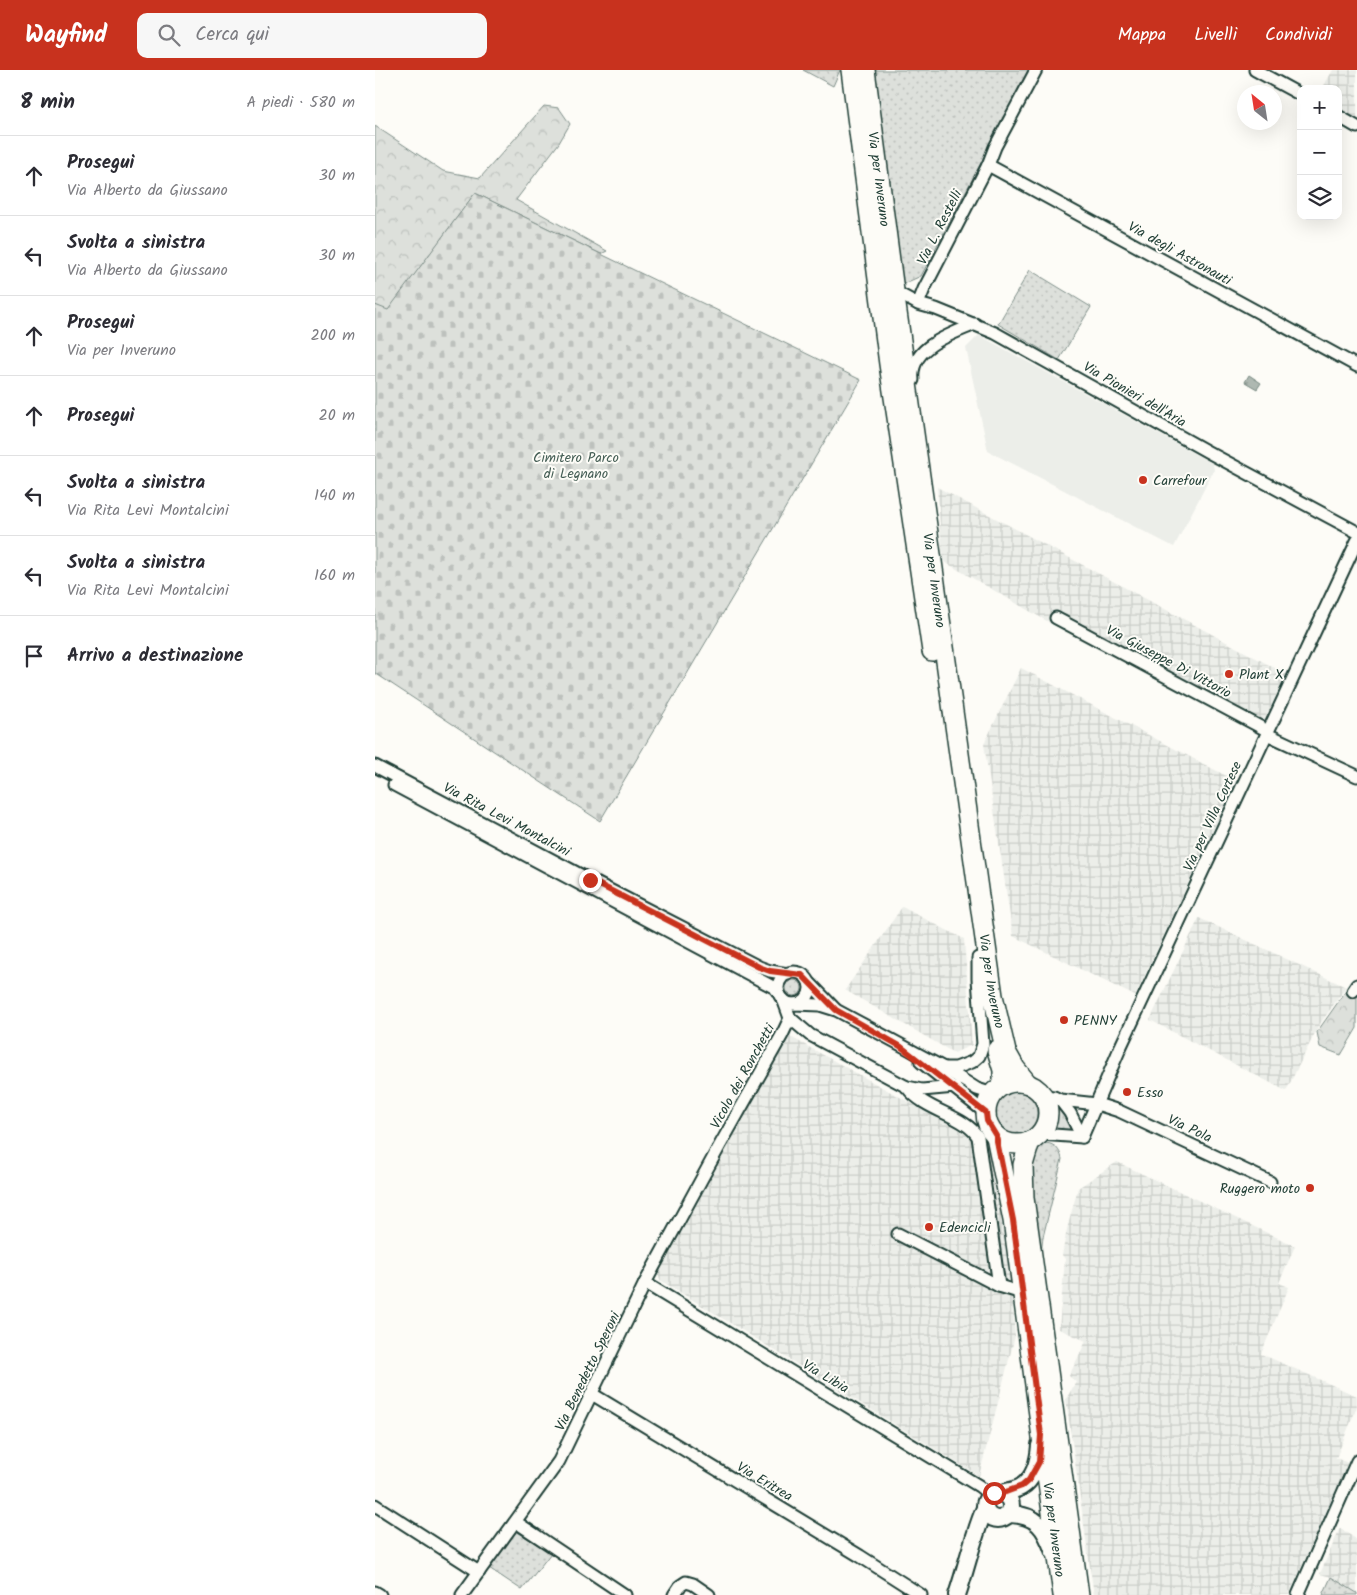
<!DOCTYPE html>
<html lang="it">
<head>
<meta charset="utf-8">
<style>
  :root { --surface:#fff; --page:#f7f7f7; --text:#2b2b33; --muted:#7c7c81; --line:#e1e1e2; --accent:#c8321e }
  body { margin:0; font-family:Kalam,sans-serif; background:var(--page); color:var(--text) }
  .controls { position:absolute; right:15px; top:15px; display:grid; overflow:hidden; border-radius:10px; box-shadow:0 5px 20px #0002 }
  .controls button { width:45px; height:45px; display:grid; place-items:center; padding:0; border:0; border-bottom:1px solid var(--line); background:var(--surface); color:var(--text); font:25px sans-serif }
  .compass { position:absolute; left:862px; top:15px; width:45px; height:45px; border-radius:50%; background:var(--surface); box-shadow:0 5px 20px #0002; rotate:330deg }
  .stop { position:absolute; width:15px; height:15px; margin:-11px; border:4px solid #c8321e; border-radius:50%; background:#fff }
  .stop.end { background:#c8321e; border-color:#fff; box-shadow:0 1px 5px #0008 }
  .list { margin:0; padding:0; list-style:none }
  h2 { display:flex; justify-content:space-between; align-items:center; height:65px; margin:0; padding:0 20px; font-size:21px }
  h2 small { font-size:16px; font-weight:400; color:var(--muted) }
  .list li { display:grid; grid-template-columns:32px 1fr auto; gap:15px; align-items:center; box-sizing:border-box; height:80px; padding:0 20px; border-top:1px solid var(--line) }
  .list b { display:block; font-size:19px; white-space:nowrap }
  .list p { margin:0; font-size:16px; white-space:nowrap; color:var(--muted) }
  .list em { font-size:16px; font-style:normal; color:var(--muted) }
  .icon { flex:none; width:28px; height:28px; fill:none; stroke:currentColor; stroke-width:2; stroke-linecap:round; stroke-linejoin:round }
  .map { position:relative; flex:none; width:982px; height:1525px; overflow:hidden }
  header { display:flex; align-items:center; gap:30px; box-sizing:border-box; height:70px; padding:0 25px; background:var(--accent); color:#fff }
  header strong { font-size:24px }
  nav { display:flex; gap:28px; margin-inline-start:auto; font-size:18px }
  .search { width:350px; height:45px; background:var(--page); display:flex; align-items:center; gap:12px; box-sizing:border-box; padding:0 18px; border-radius:10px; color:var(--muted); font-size:19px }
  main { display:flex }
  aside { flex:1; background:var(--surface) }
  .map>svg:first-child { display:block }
</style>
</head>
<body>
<header>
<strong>Wayfind</strong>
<div class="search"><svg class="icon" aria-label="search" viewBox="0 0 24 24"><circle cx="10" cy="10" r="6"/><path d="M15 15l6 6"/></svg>Cerca qui</div>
<nav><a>Mappa</a><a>Livelli</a><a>Condividi</a></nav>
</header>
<main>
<aside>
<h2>8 min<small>A piedi · 580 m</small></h2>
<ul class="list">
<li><svg class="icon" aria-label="ahead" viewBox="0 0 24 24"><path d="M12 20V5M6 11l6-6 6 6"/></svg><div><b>Prosegui</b><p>Via Alberto da Giussano</p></div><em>30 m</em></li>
<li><svg class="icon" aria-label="left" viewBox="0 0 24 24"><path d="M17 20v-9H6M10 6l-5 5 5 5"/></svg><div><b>Svolta a sinistra</b><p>Via Alberto da Giussano</p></div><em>30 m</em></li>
<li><svg class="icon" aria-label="ahead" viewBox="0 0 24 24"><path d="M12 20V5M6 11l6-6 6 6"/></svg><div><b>Prosegui</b><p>Via per Inveruno</p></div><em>200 m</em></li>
<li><svg class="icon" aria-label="ahead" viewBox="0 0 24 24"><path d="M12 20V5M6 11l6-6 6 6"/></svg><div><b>Prosegui</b></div><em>20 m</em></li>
<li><svg class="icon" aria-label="left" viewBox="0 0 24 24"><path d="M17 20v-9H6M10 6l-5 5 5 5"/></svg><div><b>Svolta a sinistra</b><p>Via Rita Levi Montalcini</p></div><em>140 m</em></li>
<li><svg class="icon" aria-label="left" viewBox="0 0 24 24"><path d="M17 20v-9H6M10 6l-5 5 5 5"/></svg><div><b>Svolta a sinistra</b><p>Via Rita Levi Montalcini</p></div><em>160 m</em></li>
<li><svg class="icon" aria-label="arrive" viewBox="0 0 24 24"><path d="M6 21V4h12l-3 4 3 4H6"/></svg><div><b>Arrivo a destinazione</b></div></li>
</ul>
</aside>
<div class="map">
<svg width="982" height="1525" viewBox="0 0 982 1525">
  <defs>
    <pattern id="industrial-grid" width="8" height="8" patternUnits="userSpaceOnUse" patternTransform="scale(1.25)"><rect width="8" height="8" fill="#eceee9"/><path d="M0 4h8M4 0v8" fill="none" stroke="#cacdc8"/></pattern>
    <pattern id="grass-dots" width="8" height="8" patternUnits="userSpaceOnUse" patternTransform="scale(1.25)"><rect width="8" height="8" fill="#dde0db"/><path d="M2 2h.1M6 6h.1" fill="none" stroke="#bdc1bd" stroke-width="1.8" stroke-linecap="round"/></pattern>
    <pattern id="forest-crowns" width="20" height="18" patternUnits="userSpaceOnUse" patternTransform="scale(1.25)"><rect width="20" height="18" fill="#dde0db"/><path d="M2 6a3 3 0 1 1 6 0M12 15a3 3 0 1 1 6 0" fill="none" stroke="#bdc1bd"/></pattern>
    <pattern id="cemetery-stones" width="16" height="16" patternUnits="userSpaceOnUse" patternTransform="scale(1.25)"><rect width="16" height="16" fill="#dde0db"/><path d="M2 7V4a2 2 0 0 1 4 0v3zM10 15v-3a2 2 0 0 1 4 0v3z" fill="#bdc1bd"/></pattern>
    <pattern id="water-ripples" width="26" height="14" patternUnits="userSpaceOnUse" patternTransform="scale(1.25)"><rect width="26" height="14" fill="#aeb8b1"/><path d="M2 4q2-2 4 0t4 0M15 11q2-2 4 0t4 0" fill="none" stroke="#8d9791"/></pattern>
  </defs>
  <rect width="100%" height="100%" fill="#fdfcf7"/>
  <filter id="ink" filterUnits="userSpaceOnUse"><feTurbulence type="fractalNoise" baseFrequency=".02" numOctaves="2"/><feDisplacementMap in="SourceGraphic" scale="10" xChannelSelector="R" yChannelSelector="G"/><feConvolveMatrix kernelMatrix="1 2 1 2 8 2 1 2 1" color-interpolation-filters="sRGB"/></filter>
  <g filter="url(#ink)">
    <polygon fill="#eceee9" points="604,265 838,394 839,400 799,477 613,381 591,278"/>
    <g fill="url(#industrial-grid)">
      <polygon points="958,0 982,0 982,50 963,40 963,19 947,19"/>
      <polygon points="562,417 911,604 884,661 670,550 568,491"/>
      <polygon points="646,598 861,711 760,926 638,866 609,674"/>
      <polygon points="527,837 589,869 597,975 579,983 470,920"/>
      <polygon points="824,848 971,917 943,957 911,1021 775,950"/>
      <polygon points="412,965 614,1076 635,1197 640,1266 604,1406 285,1210 283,1202 356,1065"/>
      <polygon points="742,1092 920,1176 904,1213 914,1217 886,1284 982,1326 982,1337 961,1388 973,1393 914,1525 719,1525 691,1329 701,1312 694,1306 711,1271 684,1259 690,1189 687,1185 692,1159 703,1118"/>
      <polygon points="965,1458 982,1470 982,1523 956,1507 945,1504"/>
    </g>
    <g fill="url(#grass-dots)" stroke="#7e8e88">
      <polygon points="428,0 465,0 458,16"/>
      <polygon points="500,0 655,0 546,206 528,214"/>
      <polygon points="655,200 716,237 684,290 623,254"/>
      <circle cx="419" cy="918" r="8"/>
      <circle cx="641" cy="1043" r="21"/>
      <path d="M676,1034C689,1040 693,1050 698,1062L675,1060L678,1047Z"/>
      <path d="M671,1073C680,1074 685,1080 687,1089L668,1167L664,1200L654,1105L661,1078Z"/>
      <polygon points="141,1461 176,1483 147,1520 114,1498"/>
      <polygon points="956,1507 982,1523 982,1525 948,1525"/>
    </g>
    <g fill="url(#forest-crowns)" stroke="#7e8e88">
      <polygon points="169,36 184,38 195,54 184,73 141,130 232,181 226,184 100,123 13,241 0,235 0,56 68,101 105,108"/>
      <polygon points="973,918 982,918 982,958 966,985 945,977 942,962"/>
    </g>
    <polygon fill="url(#cemetery-stones)" stroke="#7e8e88" points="100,123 486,310 225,751 0,603 0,235 13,240"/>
    <polygon fill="url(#water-ripples)" stroke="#75877f" points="874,305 886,313 882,319 870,312"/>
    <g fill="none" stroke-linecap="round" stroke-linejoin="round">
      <g stroke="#1f3d34" stroke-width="15">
        <g id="street">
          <polyline points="880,0 926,25"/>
          <polyline points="963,46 982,57"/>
          <polyline points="613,95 982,296"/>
          <polyline points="519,221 543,234 561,239 620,263 833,382 982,462"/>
          <polyline points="543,234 549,219 613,95 620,77 661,0"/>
          <path d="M538,310C534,277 575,265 600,254"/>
          <polyline points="681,548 893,661"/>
          <polyline points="892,664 982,706"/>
          <polyline points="0,696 215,810 384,897 395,901 413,904"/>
          <polyline points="19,715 400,918 405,925"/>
          <circle cx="419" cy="918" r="16"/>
          <polyline points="434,912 460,939"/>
          <polyline points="978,921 982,915"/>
          <polyline points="408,929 415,948 435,965 532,1017 547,1020 580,1017"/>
          <polyline points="420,934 445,935 461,940 569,998 602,1019 618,1024"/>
          <polyline points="546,992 611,1043"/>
          <polyline points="569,998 581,998 597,992 604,986 608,974 603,909 603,888"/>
          <path d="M532,1017C549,1041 590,1045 603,1067L624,1216"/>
          <polyline points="668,1026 679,1027 685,1030 722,1034 744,1041 895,1112"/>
          <polyline points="685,1030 695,1043 707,1067"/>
          <polyline points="665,1064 707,1067 746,976 982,471"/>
          <polyline points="523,1164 624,1216 647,1223"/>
          <polyline points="270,1213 604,1416 615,1425"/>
          <polyline points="217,1324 485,1486 546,1525"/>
          <polyline points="0,1435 104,1502"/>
          <polyline points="141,1452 250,1525"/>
          <polyline points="0,1522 5,1525"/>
          <polyline points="87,1525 184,1391 270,1213 344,1077 407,965 415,948"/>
          <polyline points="299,1525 305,1516 311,1512 318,1514 334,1525"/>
          <polyline points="923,1525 982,1391"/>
        </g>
      </g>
      <g stroke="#1f3d34" stroke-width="20">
        <g id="secondary">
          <circle cx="623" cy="1436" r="13"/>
          <path d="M628,1423C634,1421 641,1420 646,1417C661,1408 664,1389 665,1375"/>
          <path d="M634,1444C662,1445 670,1457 679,1482"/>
          <path d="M582,1525C592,1496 598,1466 610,1438"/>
        </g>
      </g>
      <g stroke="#1f3d34" stroke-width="22">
        <g id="primary">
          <polyline points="476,0 514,294 557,581"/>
          <path id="s1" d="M490,0L519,221L618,926L631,982L640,998L652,1013"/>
          <polyline points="622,980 628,1000 628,1015"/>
          <circle cx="642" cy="1043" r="31"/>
          <path id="s2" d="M621,1066L638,1150L688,1525"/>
          <polyline points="655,1071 648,1095 649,1128 704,1525"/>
        </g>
      </g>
      <use href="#street" stroke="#fdfcf7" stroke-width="11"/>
      <use href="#secondary" stroke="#fdfcf7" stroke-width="16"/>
      <use href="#primary" stroke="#fdfcf7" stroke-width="19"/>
    </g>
  </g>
  <g fill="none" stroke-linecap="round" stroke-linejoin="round" filter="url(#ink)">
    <polyline stroke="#c8321e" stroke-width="6" points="215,810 384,897 395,901 427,905 461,940 525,976 611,1043 612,1051 621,1066 638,1150 666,1365 664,1392 654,1410 647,1416 628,1423 619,1423"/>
  </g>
  <g fill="#c8321e" stroke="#fdfcf7" stroke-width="2">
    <circle cx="768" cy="410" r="5"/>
    <circle cx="854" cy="604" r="5"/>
    <circle cx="689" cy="950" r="5"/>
    <circle cx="752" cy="1022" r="5"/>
    <circle cx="935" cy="1118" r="5"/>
    <circle cx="554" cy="1157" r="5"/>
  </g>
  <g text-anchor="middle" stroke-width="4" stroke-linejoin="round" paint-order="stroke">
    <g font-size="14" fill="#1f3d34" stroke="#fdfcf7">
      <text dy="5" stroke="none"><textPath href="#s1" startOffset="110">Via per Inveruno</textPath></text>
      <text transform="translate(564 157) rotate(-63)" y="5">Via L. Restelli</text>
      <text transform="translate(805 183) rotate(29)" y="5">Via degli Astronauti</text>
      <text transform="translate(760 324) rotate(30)" y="5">Via Pionieri dell'Aria</text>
      <text dy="5" stroke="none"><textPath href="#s1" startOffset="515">Via per Inveruno</textPath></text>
      <text transform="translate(794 591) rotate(28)" y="5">Via Giuseppe Di Vittorio</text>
      <text transform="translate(837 746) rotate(-65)" y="5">Via per Villa Cortese</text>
      <text transform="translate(132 749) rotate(28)" y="5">Via Rita Levi Montalcini</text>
      <text dy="5" stroke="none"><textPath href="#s1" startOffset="920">Via per Inveruno</textPath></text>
      <text transform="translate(367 1006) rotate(-61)" y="5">Vicolo dei Ronchetti</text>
      <text transform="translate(815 1058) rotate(25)" y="5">Via Pola</text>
      <text transform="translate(212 1301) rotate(-64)" y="5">Via Benedetto Speroni</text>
      <text transform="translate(451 1306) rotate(31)" y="5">Via Libia</text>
      <text transform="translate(390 1411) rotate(31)" y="5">Via Eritrea</text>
      <text dy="5" stroke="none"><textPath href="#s2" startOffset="398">Via per Inveruno</textPath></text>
    </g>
    <g font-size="14" fill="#455e55" stroke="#fdfcf7">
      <text x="201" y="392">Cimitero Parco<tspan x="201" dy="16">di Legnano</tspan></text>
    </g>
    <g font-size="14" fill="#1f3d34" stroke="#fdfcf7" text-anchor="start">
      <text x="778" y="415">Carrefour</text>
      <text x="864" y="609">Plant X</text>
      <text x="699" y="955">PENNY</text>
      <text x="762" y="1027">Esso</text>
      <text x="925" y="1123" text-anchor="end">Ruggero moto</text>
      <text x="564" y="1162">Edencicli</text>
    </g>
  </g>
</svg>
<div class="controls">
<button>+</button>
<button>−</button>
<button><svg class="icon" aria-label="layers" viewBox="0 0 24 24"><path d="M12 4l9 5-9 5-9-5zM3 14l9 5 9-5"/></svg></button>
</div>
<svg class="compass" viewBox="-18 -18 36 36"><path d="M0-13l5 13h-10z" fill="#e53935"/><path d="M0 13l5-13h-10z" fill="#7c7c81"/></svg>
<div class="stop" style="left:619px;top:1423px"></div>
<div class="stop end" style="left:215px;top:810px"></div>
</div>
</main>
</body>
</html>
